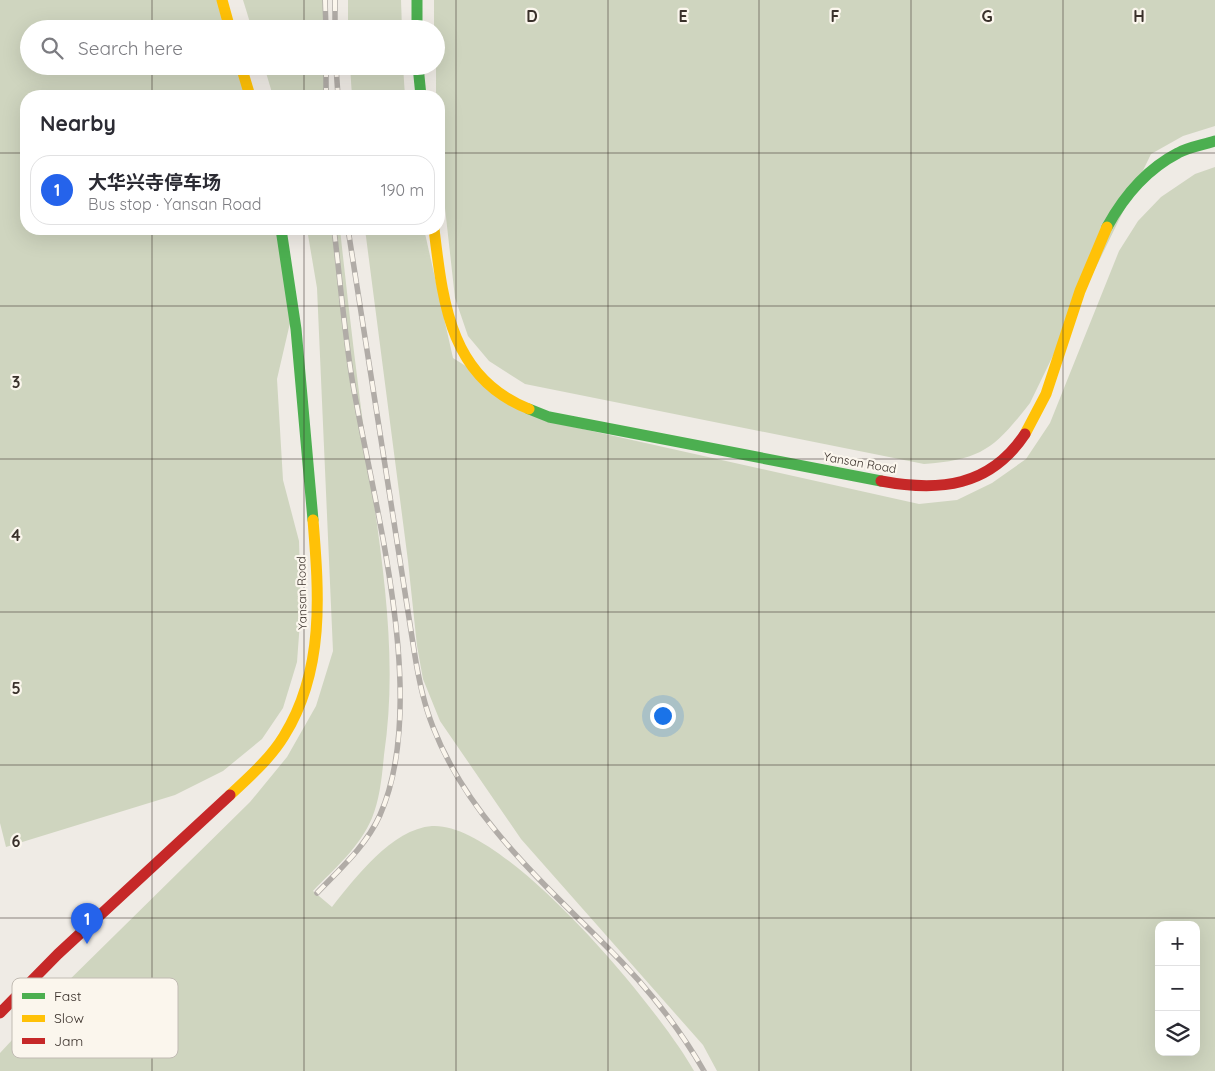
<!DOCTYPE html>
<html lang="en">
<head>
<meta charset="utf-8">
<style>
  :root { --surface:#fff; --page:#f7f7f7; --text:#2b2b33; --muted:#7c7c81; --line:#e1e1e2; --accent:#2563eb }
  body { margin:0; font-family:Quicksand,"Noto Sans SC",sans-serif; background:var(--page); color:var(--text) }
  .controls { position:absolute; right:15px; bottom:15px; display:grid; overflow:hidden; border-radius:10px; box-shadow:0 5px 20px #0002 }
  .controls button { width:45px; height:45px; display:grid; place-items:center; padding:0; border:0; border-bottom:1px solid var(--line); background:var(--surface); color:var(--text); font:25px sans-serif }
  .you { position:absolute; left:662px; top:715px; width:18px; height:18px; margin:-12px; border:4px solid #fff; border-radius:50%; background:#1a73e8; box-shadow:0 0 0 8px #1a73e833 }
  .badge { display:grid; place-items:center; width:32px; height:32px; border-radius:50%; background:var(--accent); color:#fff; font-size:16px; font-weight:700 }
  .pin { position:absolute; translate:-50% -41px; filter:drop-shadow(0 1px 2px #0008) }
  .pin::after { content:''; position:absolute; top:26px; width:18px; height:15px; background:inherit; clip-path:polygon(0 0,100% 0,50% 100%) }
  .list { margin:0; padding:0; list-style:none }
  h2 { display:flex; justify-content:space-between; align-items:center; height:65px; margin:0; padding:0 20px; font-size:21px }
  h2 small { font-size:16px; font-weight:400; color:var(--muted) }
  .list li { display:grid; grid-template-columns:32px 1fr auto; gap:15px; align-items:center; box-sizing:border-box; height:70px; margin:0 10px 10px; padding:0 10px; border:1px solid var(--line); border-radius:20px }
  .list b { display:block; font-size:19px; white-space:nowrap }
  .list p { margin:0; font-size:16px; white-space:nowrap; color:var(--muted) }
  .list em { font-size:16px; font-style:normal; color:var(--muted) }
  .icon { flex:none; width:28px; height:28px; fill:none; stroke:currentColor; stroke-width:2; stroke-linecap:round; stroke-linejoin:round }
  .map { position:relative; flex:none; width:1215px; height:1071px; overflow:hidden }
  .search { position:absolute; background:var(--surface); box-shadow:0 5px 20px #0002; left:20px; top:20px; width:425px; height:55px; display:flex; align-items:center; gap:12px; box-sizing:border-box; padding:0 18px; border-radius:28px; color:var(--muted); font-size:19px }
  .panel { position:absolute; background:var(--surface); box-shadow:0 5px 20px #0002; left:20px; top:90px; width:425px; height:145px; border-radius:20px }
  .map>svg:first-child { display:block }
</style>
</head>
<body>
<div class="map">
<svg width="1215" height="1071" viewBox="0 0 1215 1071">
  <rect width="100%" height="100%" fill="#efebe5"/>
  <g fill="#cfd5bf" fill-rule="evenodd">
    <polygon points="0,0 219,0 227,29 29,29 29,66 237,66 245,96 26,96 26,229 278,229 290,323 277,379 283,480 299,541 301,608 297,662 283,708 262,739 223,771 175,795 6,847 0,823"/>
    <polygon points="243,0 324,0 325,29 252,29"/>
    <polygon points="348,0 401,0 402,29 348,29"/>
    <path d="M434,0H1215V126L1183,136L1151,154L1030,403C995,448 982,460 924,464L525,384L489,361L468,336L455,298L439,154V96H436V29H434Z"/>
    <polygon points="264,66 327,66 329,96 273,96"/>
    <polygon points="350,66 403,66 405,96 352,96"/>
    <path d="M1215,167V1071H717L703,1045L521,839L440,721L423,679L417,646L408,561L365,229H424L453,358L556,423L919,504L957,500L992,483L1026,459L1050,423L1119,251L1138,221L1161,197L1195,174ZM1159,925H1196V1052H1159Z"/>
    <path d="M307,229H340C348,304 357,379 367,454C381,554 399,654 384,755C382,776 380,798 372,818C360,847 334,869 313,891L332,907C355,878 392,829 432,826C505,821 660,1010 694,1071H0V1053L53,996L250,802L287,757L316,706L333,651L317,288Z"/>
  </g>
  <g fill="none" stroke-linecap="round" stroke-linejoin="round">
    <g stroke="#4caf50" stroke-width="11">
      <polyline points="417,0 417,29"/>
      <polyline points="418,66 421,96"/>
      <path d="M1107,227C1124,196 1147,169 1178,153C1189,147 1203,145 1215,141"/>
      <polyline points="281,229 296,329 313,520"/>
      <polyline points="529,409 549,417 881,481"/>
    </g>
    <g stroke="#ffc107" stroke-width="11">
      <polyline points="222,0 230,29"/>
      <polyline points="241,66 250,96"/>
      <path d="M434,229C443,303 450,378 529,409"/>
      <polyline points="1025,434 1046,394 1080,291 1107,227"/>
      <path d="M230,795C249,777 270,759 284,736C325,670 319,594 313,520"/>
    </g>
    <g stroke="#c62828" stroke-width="11">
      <path d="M881,481C939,492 990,487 1025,434"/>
      <polyline points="0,1013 58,954 230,795"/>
    </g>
    <g stroke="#b1aca7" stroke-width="5.5">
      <g id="rail">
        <polyline points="325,0 326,29"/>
        <polyline points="335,0 335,29"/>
        <polyline points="326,66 326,96"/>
        <polyline points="336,66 338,96"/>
        <path d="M348,229L414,650C418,676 423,702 433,727C467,815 538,878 603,943C642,981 677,1024 704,1071"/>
        <path d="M317,893C340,869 366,846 380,815C431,700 372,499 352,379C344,329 340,279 334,229"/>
      </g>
    </g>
    <use href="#rail" stroke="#fbf6ed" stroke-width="4" stroke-dasharray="11" stroke-linecap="butt"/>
  </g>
  <path fill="none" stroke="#3a312b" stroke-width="1" stroke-opacity="0.55" d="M152,0V29M304,0V29M456,0V1071M608,0V1071M759,0V1071M911,0V1071M1063,0V1071M152,66V96M304,66V96M0,153H26M439,153H1215M152,229V1071M304,229V1071M0,306H1215M0,459H1215M0,612H1215M0,765H1215M0,918H1215"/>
  <g text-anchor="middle" stroke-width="4.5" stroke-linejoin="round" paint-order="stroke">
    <g font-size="12" fill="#3a312b" stroke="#fbf6ed">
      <text transform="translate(860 463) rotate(10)" y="4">Yansan Road</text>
      <text transform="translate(302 593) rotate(-91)" y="4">Yansan Road</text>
    </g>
  </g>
  <rect x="12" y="978" width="166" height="80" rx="8" fill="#fbf6ed" stroke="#c1bbb3" stroke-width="1"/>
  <rect x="22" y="993" width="23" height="6" fill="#4caf50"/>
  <rect x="22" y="1015" width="23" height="7" fill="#ffc107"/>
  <rect x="22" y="1038" width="23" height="6" fill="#c62828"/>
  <g font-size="14" fill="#3a312b">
    <text x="54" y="1001">Fast</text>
    <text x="54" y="1023">Slow</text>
    <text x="54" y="1046">Jam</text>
  </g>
  <g font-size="16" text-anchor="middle" font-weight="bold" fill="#3a312b" stroke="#fbf6ed" stroke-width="4.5" stroke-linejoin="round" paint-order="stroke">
    <text x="532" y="22">D</text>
    <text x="683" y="22">E</text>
    <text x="835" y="22">F</text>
    <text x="987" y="22">G</text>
    <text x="1139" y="22">H</text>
    <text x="16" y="388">3</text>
    <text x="16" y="541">4</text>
    <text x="16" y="694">5</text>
    <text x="16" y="847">6</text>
  </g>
</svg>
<div class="controls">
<button>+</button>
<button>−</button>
<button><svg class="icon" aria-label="layers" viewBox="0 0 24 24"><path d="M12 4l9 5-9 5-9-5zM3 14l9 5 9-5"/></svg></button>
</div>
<div class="you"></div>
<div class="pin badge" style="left:87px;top:944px">1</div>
<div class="search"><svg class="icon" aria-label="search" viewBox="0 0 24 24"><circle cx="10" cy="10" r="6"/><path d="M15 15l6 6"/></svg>Search here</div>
<section class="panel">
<h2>Nearby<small></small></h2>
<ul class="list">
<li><span class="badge">1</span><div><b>大华兴寺停车场</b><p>Bus stop · Yansan Road</p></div><em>190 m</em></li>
</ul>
</section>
</div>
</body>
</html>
